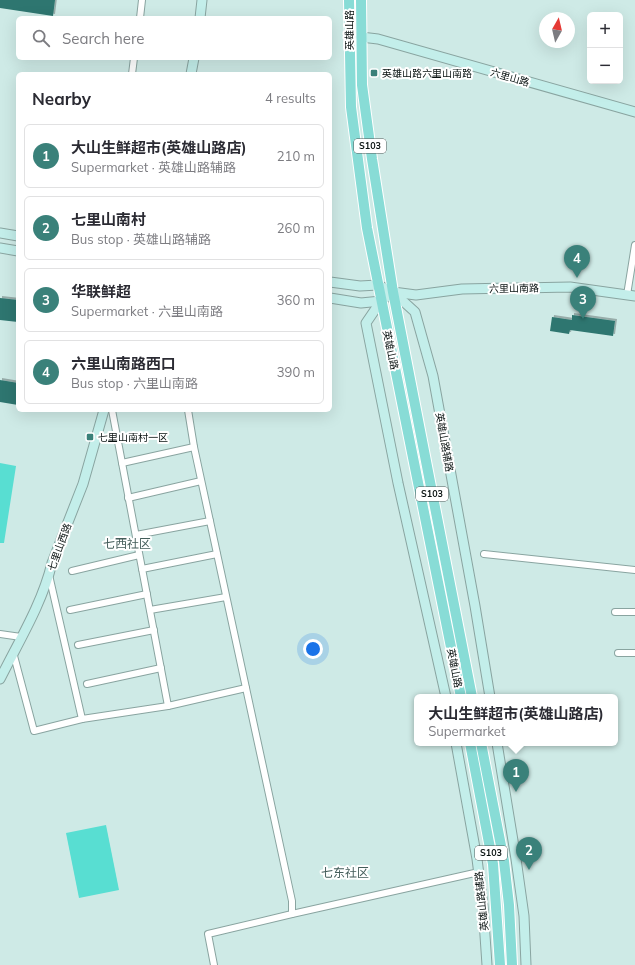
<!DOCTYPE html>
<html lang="en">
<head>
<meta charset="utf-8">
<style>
  :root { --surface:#fff; --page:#f7f7f7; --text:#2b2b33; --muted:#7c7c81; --line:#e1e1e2; --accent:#3a817a }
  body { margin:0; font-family:Mulish,"Noto Sans SC",sans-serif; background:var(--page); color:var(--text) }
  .controls { position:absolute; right:12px; top:12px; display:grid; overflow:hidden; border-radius:6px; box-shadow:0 4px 16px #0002 }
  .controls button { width:36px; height:36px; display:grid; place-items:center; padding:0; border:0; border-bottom:1px solid var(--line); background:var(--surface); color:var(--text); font:20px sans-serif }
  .compass { position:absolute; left:539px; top:12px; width:36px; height:36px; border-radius:50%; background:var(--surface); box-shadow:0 4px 16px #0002; rotate:8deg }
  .you { position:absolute; left:313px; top:649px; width:14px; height:14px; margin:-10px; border:3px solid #fff; border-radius:50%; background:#1a73e8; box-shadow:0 0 0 6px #1a73e833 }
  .badge { display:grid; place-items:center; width:26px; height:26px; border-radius:50%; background:var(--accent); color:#fff; font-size:13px; font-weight:700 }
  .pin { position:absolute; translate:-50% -33px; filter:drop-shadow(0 1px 2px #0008) }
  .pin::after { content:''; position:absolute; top:21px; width:14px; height:12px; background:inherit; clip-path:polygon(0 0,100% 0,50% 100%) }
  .popup { position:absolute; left:414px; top:694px; width:204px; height:52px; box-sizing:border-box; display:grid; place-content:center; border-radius:6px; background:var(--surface); filter:drop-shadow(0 1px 3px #0005); font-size:13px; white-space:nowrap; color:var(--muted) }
  .popup b { font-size:15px; color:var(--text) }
  .popup::after { content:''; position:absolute; left:50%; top:100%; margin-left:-8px; border:8px solid transparent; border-top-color:var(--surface) }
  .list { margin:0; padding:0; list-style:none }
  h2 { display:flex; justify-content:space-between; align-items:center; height:52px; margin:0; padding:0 16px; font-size:17px }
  h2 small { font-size:13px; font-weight:400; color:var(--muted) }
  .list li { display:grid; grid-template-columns:26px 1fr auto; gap:12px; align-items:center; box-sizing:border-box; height:64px; margin:0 8px 8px; padding:0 8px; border:1px solid var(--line); border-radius:6px }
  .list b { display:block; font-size:15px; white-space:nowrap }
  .list p { margin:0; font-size:13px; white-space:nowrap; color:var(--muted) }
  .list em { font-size:13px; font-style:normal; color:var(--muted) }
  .icon { flex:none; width:22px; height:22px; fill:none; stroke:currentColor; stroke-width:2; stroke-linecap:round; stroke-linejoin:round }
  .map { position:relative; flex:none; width:635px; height:965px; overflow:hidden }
  .search { position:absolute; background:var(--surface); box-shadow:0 4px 16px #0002; left:16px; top:16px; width:316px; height:44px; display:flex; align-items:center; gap:10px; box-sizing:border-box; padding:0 14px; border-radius:6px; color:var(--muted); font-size:15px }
  .panel { position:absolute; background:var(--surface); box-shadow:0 4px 16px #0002; left:16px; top:72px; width:316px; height:340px; border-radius:6px }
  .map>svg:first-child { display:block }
</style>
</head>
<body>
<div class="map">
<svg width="635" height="965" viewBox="0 0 635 965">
  <defs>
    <filter id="shadow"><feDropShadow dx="2" dy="-2" stdDeviation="0" flood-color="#0004"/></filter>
  </defs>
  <rect width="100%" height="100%" fill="#ceeae6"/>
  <g fill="#58ded2">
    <polygon points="0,463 16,466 4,543 0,543"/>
    <polygon points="106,825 119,890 79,898 66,833"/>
  </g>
  <g fill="#2e766f" filter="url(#shadow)">
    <polygon points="0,0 55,0 53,16 0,8"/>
    <polygon points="0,298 18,300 18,322 0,320"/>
    <polygon points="572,315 615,321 613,336 570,330 569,334 550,331 552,317 572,320"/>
    <polygon points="0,380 18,383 18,405 0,402"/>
  </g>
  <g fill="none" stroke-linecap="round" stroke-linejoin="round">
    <g stroke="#89a4a0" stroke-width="8">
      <g id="street">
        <polyline points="140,18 142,0"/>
        <polyline points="132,74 134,58"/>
        <polyline points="627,295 635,245"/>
        <polyline points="112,410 168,706 246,688"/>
        <polyline points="188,410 194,447 292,901 292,914 208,934 214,965"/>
        <polyline points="122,463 194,447"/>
        <polyline points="128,498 201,481"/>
        <polyline points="136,535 210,521"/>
        <polyline points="484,554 635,570"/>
        <polyline points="142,569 217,554"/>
        <polyline points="72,571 139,555"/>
        <polyline points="49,575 82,719 168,706"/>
        <polyline points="70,610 147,594"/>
        <polyline points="150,610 226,597"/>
        <polyline points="615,612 635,612"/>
        <polyline points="0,634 21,637"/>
        <polyline points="78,645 154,630"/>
        <polyline points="13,652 34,731 82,719"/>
        <polyline points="618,653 635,653"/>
        <polyline points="87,684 161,668"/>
        <polyline points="292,914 479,872"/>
      </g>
    </g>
    <g stroke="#89a4a0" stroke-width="11">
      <g id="secondary">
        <polyline points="200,18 202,0"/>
        <polyline points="361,37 378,39 635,112"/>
        <polyline points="191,74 194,58"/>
        <polyline points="0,233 18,236"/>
        <polyline points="0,248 18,251"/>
        <polyline points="330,282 360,286 378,285 393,292 416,295 462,289 570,287 635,296"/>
        <polyline points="393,292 415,312 433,376 475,606 490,697"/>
        <polyline points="330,298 361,303 381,301 393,292"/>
        <polyline points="381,301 366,323 398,483 446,697"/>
        <path d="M0,679C19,641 42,604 52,563L83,484L104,410"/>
        <polyline points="456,743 477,859 483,906 487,965"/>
        <polyline points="497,743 516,859 524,916 526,965"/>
      </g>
    </g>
    <g stroke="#fff" stroke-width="12">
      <g id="primary">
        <polyline points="349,0 351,107 367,228 461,697"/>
        <polyline points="361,0 362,85 372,159 393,292 472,697"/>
        <polyline points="470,743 493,864 500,965"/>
        <polyline points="481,743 504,861 509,905 512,965"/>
      </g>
    </g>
    <use href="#street" stroke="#fff" stroke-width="6"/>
    <use href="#secondary" stroke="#c3eeea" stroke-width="9"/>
    <use href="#primary" stroke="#88dcd6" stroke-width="10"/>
  </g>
  <g fill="#3a817a" stroke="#fff" stroke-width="1.5">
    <rect x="370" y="69" width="8" height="8" rx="2"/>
    <rect x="86" y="433" width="8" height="8" rx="2"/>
  </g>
  <g text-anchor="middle" stroke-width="4" stroke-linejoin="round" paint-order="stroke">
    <g fill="#fff" stroke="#525858" stroke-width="1">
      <rect x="354" y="139" width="32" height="14" rx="3"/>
      <rect x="416" y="487" width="32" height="14" rx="3"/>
      <rect x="475" y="846" width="32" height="14" rx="3"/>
    </g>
    <g font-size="9" font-weight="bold" fill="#081110">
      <text x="370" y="149">S103</text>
      <text x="432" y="497">S103</text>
      <text x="491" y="856">S103</text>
    </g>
    <g font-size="10" fill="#081110" stroke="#fff">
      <text transform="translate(349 30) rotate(-90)" y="4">英雄山路</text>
      <text transform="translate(510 77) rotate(16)" y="4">六里山路</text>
      <text transform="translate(514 288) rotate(-1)" y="4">六里山南路</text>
      <text transform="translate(391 350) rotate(78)" y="4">英雄山路</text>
      <text transform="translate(445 442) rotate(80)" y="4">英雄山路辅路</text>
      <text transform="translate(59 547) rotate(-70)" y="4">七里山西路</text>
      <text transform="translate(455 668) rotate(79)" y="4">英雄山路</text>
      <text transform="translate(481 901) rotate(-96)" y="4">英雄山路辅路</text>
    </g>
    <g font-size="10" fill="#081110" stroke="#fff" text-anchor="start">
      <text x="382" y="77">英雄山路六里山南路</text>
      <text x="98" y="441">七里山南村一区</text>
    </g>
    <g font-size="12" fill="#445d5a" stroke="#fff">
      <text x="127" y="548">七西社区</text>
      <text x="345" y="877">七东社区</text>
    </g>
  </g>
</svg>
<div class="controls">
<button>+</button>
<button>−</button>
</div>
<svg class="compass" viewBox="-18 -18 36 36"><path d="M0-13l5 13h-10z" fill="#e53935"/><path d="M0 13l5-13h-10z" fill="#7c7c81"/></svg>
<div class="you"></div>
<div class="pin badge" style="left:516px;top:792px">1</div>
<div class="popup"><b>大山生鲜超市(英雄山路店)</b>Supermarket</div>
<div class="pin badge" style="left:529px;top:870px">2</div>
<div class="pin badge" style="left:583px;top:319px">3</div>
<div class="pin badge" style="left:577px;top:278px">4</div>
<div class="search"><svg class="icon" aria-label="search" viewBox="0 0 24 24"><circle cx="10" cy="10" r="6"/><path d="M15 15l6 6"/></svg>Search here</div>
<section class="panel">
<h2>Nearby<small>4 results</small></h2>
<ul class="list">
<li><span class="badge">1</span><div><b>大山生鲜超市(英雄山路店)</b><p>Supermarket · 英雄山路辅路</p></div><em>210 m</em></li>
<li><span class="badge">2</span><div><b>七里山南村</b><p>Bus stop · 英雄山路辅路</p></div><em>260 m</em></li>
<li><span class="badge">3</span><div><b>华联鲜超</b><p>Supermarket · 六里山南路</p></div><em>360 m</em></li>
<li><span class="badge">4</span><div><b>六里山南路西口</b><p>Bus stop · 六里山南路</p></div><em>390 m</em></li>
</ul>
</section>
</div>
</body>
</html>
